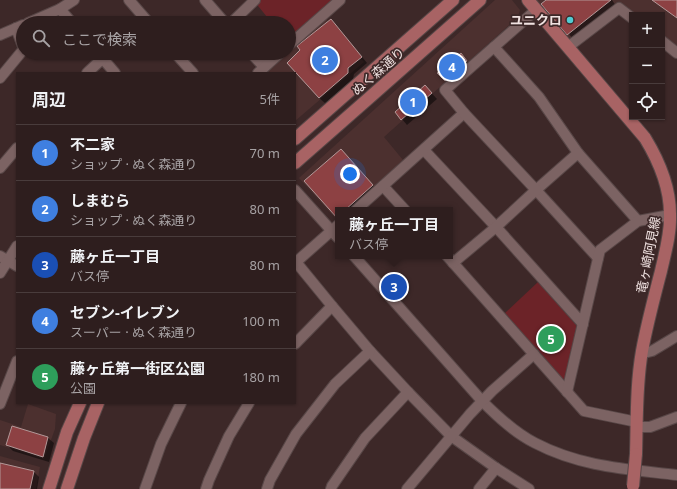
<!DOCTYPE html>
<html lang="ja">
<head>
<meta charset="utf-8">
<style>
  :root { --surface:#2e1e1e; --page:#3a2b2b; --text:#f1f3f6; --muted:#a7a2a4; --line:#493c3c; --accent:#2563eb }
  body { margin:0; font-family:"Noto Sans","Noto Sans JP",sans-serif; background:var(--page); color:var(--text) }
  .controls { position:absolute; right:12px; top:12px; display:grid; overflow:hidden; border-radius:0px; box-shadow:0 1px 3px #0004 }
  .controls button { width:36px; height:36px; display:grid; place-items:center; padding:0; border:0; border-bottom:1px solid var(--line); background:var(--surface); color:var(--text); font:20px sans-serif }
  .you { position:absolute; left:350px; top:174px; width:14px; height:14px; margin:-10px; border:3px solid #fff; border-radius:50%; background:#1a73e8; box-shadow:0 0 0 6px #1a73e833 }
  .badge { display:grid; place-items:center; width:26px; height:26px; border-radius:50%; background:var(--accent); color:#fff; font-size:13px; font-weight:700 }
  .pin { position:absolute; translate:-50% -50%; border:2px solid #fff; box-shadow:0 1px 4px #0006 }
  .popup { position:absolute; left:335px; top:207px; width:118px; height:52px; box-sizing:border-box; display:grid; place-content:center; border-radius:0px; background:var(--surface); filter:drop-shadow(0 1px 3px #0005); font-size:13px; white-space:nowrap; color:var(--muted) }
  .popup b { font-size:15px; color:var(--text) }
  .popup::after { content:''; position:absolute; left:50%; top:100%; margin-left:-8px; border:8px solid transparent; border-top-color:var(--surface) }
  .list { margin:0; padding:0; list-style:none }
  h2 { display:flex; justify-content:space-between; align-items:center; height:52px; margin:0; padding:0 16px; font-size:17px }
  h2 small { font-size:13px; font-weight:400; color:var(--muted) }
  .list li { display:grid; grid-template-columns:26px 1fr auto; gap:12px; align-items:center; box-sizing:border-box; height:56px; padding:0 16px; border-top:1px solid var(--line) }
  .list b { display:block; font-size:15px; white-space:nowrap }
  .list p { margin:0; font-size:13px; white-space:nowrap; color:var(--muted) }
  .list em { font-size:13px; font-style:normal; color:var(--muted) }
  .icon { flex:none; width:22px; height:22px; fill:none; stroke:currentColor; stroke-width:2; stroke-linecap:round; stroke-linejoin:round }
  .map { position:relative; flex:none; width:677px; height:489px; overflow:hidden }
  .search { position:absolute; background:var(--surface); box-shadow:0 1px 3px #0004; left:16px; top:16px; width:280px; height:44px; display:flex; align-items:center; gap:10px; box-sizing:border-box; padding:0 14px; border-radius:22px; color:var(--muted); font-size:15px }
  .panel { position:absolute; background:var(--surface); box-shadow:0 1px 3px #0004; left:16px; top:72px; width:280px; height:332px; border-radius:0px }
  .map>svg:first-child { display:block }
</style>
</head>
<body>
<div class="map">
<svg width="677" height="489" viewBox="0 0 677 489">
  <rect width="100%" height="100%" fill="#3d2828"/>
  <g fill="#4c302f">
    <polygon points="495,0 512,0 520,10 518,17 384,137 403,160 350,210 338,210 338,221 299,178"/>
    <polygon points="536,0 677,0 677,52 662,40 662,15 632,15 632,16 616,3 569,40"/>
    <polygon points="326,19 364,62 295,121 295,73 266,73"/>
    <polygon points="28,404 56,414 55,429 44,459 0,445 0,420 21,427"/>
    <polygon points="0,456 40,467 36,489 0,489"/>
  </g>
  <g fill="#6c2328">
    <polygon points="255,0 341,0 289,44 289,23 272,23 254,1"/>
    <polygon points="538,282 577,326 565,379 563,380 505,313"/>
  </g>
  <g fill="#0007">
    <polygon points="548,0 612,0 616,6 574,40 543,4"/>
    <polygon points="337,26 367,63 354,74 353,79 325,103 319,98"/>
    <polygon points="460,54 472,67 451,86 445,80"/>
    <polygon points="425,86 437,99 407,125 396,112"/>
    <polygon points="346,156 378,191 357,210 338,210 338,217 306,181"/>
    <polygon points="48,438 54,443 49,462 13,451 7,445"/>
    <polygon points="0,464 34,472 39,477 37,489 0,489"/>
  </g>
  <g fill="#8d4143" stroke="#b39898">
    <polygon points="546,0 611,0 567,35 541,4"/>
    <polygon points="652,0 677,0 677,18"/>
    <polygon points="331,19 362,57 348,68 348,73 319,98 287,63 300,50 297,46"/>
    <polygon points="461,53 467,61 445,81 437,73"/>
    <polygon points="425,85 432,93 401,120 395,112"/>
    <polygon points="341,149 373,185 345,210 338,210 338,219 304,181"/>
    <polygon points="12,426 48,437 43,457 6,445"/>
    <polygon points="0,463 34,471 30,489 0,489"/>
  </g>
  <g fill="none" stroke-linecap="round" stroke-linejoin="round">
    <g stroke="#584747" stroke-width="12">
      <g id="minor">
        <polyline points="129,0 149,23"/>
        <polyline points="205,0 225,23"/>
        <polyline points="60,9 72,23"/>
        <polyline points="28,23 60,9 74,0"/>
        <polyline points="231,23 255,0"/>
        <polyline points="16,28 23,47"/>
        <polyline points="0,35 23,25"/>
        <polyline points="662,41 677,53"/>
        <polyline points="289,45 340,0"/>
        <polyline points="494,47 539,97 578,153"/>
        <polyline points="568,47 619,8 632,18"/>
        <polyline points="98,53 115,73"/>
        <polyline points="175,53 193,73"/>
        <polyline points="251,53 264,67"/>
        <polyline points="87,73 102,59"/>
        <polyline points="258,73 280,53"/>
        <polyline points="0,78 23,50"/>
        <polyline points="424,150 496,227 583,324"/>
        <polyline points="0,168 17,148"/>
        <polyline points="383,186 405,210"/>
        <polyline points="295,190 338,238"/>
        <polyline points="356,210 464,113"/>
        <polyline points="0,256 17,266"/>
        <path d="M354,256L482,401C498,417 515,433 535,443C581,467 627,469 677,475"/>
        <polyline points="447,256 584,411 637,422"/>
        <polyline points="598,258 536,190 578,153 638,221"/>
        <polyline points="296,262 332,306 370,351 408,392 451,436 496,468 529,489"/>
        <polyline points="295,263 338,225"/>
        <polyline points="453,263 496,227 536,190 464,113 445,90 536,10"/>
        <polyline points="0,273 17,246"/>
        <polyline points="295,344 332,306"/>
        <polyline points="642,351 648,352 652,351 677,336"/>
        <polyline points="567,392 600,250 638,221 670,215"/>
        <polyline points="0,404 17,361"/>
        <polyline points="636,427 650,427 677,417"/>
        <polyline points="145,489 161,444 181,403"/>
        <polyline points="206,489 209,480 229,436 249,403"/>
        <polyline points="267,489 270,480 296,434 335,384 370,351"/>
        <polyline points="331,489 332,486 365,438 408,392"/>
        <polyline points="407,489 470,414 492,391 534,354"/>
        <polyline points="479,489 496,468"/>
      </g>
    </g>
    <g stroke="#584747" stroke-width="14">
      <g id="major">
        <path d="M528,0L645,138C659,161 670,187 670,214C671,233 665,253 661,271C654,298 647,324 642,351C636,385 637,420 636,454"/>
        <polyline points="295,139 453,0"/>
        <polyline points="295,163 369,98 480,0"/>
        <polyline points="49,489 67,432 80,403"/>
        <polyline points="67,489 84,438 98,403"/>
      </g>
    </g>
    <use href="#minor" stroke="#7c6363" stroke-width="10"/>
    <use href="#major" stroke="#a86364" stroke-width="12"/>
    <g stroke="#584747" stroke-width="14" stroke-linecap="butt">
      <polyline id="major-bridge" points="633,486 636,454"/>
    </g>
    <use href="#major-bridge" stroke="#a86364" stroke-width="12"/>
  </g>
  <circle fill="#51ccd3" stroke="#3d2828" stroke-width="1.5" cx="570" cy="20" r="4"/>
  <g text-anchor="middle" stroke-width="3.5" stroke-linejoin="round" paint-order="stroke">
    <g font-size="13" font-weight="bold" fill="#f0e2e1" stroke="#3d2828" text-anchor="end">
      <text x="562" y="25">ユニクロ</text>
    </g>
    <g font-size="13" fill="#f0e2e1" stroke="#3d2828">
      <text transform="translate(378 71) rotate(-41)" y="5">ぬく森通り</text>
      <text transform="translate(648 255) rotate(-79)" y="5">竜ヶ崎阿見線</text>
    </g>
  </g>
</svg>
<div class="controls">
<button>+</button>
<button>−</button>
<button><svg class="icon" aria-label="locate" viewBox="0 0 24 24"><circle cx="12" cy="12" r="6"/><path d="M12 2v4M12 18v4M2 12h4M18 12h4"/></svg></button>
</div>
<div class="you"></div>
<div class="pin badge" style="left:413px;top:102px;background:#3f7fe0">1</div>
<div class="pin badge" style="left:325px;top:60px;background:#3f7fe0">2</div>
<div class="pin badge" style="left:394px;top:287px;background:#1a4fb4">3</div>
<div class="popup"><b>藤ヶ丘一丁目</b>バス停</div>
<div class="pin badge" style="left:452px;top:67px;background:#3f7fe0">4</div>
<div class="pin badge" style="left:551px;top:339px;background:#2e9e5b">5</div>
<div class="search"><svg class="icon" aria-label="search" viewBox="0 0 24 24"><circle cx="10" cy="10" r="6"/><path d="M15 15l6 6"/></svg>ここで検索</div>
<section class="panel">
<h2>周辺<small>5件</small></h2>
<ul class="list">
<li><span class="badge" style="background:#3f7fe0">1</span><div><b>不二家</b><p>ショップ · ぬく森通り</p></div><em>70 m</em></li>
<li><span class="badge" style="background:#3f7fe0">2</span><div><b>しまむら</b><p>ショップ · ぬく森通り</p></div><em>80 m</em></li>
<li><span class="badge" style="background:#1a4fb4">3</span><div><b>藤ヶ丘一丁目</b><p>バス停</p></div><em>80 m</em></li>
<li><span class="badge" style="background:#3f7fe0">4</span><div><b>セブン-イレブン</b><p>スーパー · ぬく森通り</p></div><em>100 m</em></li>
<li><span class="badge" style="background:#2e9e5b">5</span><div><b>藤ヶ丘第一街区公園</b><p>公園</p></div><em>180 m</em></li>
</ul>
</section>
</div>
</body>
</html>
